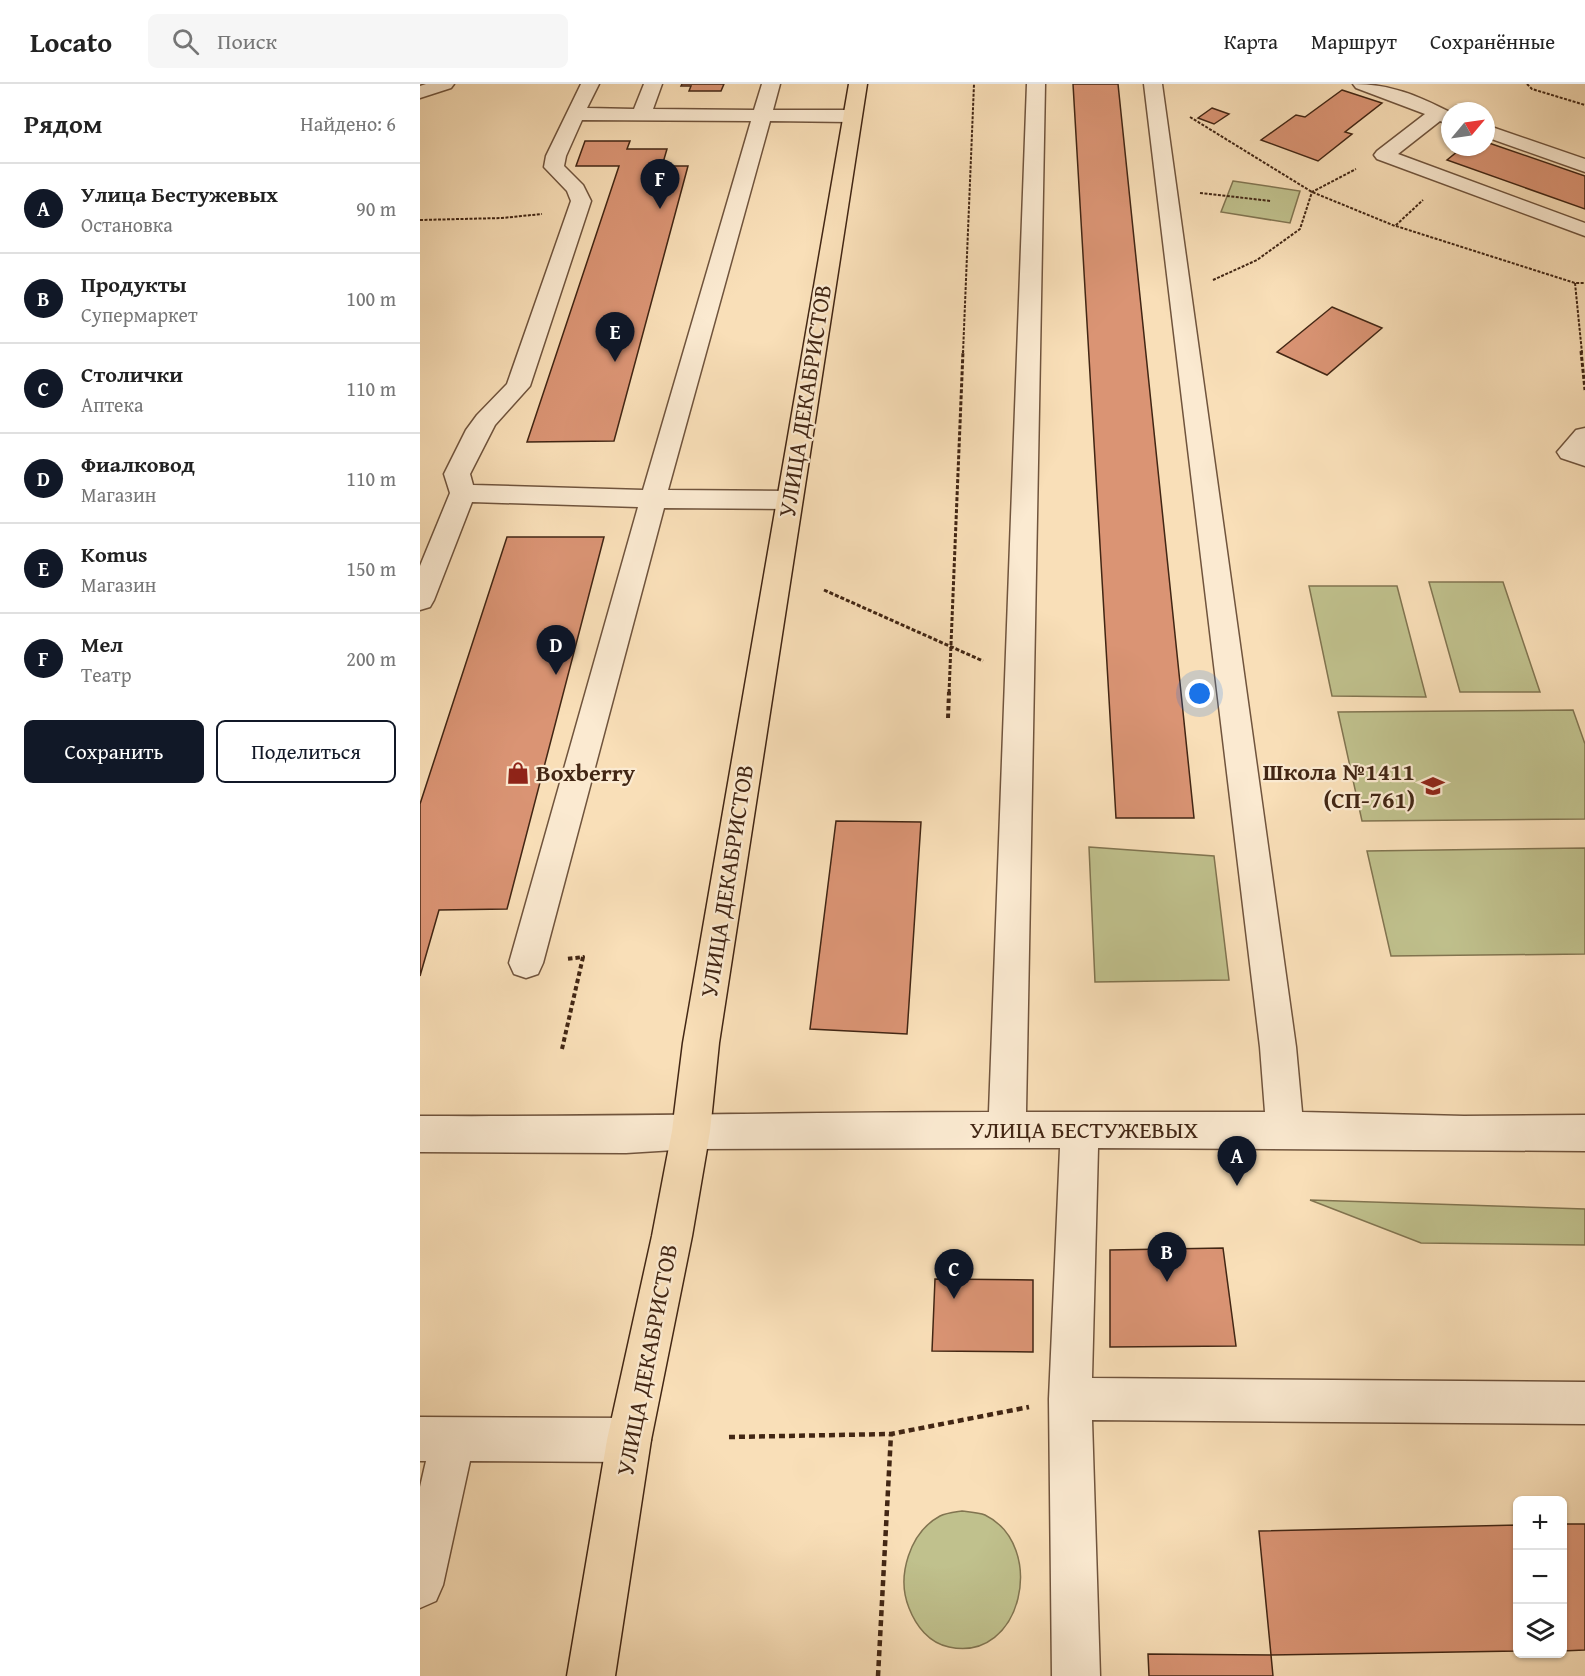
<!DOCTYPE html>
<html lang="ru">
<head>
<meta charset="utf-8">
<style>
  :root { --surface:#fff; --page:#f6f6f6; --text:#222; --muted:#767676; --line:#e0e0e0; --accent:#111827 }
  body { margin:0; font-family:"Gentium Book Plus",serif; background:var(--page); color:var(--text) }
  .controls { position:absolute; right:18px; bottom:18px; display:grid; overflow:hidden; border-radius:9px; box-shadow:0 2px 4px #0004 }
  .controls button { width:54px; height:54px; display:grid; place-items:center; padding:0; border:0; border-bottom:2px solid var(--line); background:var(--surface); color:var(--text); font:30px sans-serif }
  .compass { position:absolute; left:1021px; top:18px; width:54px; height:54px; border-radius:50%; background:var(--surface); box-shadow:0 2px 4px #0004; rotate:61deg }
  .you { position:absolute; left:780px; top:610px; width:21px; height:21px; margin:-15px; border:4px solid #fff; border-radius:50%; background:#1a73e8; box-shadow:0 0 0 9px #1a73e833 }
  .badge { display:grid; place-items:center; width:39px; height:39px; border-radius:50%; background:var(--accent); color:#fff; font-size:20px; font-weight:700 }
  .pin { position:absolute; translate:-50% -50px; filter:drop-shadow(0 2px 3px #0008) }
  .pin::after { content:''; position:absolute; top:32px; width:21px; height:18px; background:inherit; clip-path:polygon(0 0,100% 0,50% 100%) }
  .list { margin:0; padding:0; list-style:none }
  h2 { display:flex; justify-content:space-between; align-items:center; height:78px; margin:0; padding:0 24px; font-size:26px }
  h2 small { font-size:20px; font-weight:400; color:var(--muted) }
  .list li { display:grid; grid-template-columns:39px 1fr auto; gap:18px; align-items:center; box-sizing:border-box; height:90px; padding:0 24px; border-top:2px solid var(--line) }
  .list b { display:block; font-size:22px; white-space:nowrap }
  .list p { margin:0; font-size:20px; white-space:nowrap; color:var(--muted) }
  .list em { font-size:20px; font-style:normal; color:var(--muted) }
  .actions { display:flex; gap:12px; padding:18px 24px }
  .actions a { flex:1; padding:14px 0; border:2px solid var(--accent); border-radius:9px; text-align:center; font-size:21px; color:var(--accent) }
  .actions .main { background:var(--accent); color:#fff }
  .icon { flex:none; width:33px; height:33px; fill:none; stroke:currentColor; stroke-width:2; stroke-linecap:round; stroke-linejoin:round }
  .map { position:relative; flex:none; width:1165px; height:1592px; overflow:hidden }
  header { display:flex; align-items:center; gap:36px; box-sizing:border-box; height:84px; padding:0 30px; background:var(--surface); border-bottom:2px solid var(--line) }
  header strong { font-size:28px }
  nav { display:flex; gap:33px; margin-inline-start:auto; font-size:21px }
  .search { width:420px; height:54px; background:var(--page); display:flex; align-items:center; gap:15px; box-sizing:border-box; padding:0 21px; border-radius:9px; color:var(--muted); font-size:22px }
  main { display:flex }
  aside { flex:1; background:var(--surface) }
  .map>svg:first-child { display:block }
</style>
</head>
<body>
<header>
<strong>Locato</strong>
<div class="search"><svg class="icon" aria-label="search" viewBox="0 0 24 24"><circle cx="10" cy="10" r="6"/><path d="M15 15l6 6"/></svg>Поиск</div>
<nav><a>Карта</a><a>Маршрут</a><a>Сохранённые</a></nav>
</header>
<main>
<aside>
<h2>Рядом<small>Найдено: 6</small></h2>
<ul class="list">
<li><span class="badge">A</span><div><b>Улица Бестужевых</b><p>Остановка</p></div><em>90 m</em></li>
<li><span class="badge">B</span><div><b>Продукты</b><p>Супермаркет</p></div><em>100 m</em></li>
<li><span class="badge">C</span><div><b>Столички</b><p>Аптека</p></div><em>110 m</em></li>
<li><span class="badge">D</span><div><b>Фиалковод</b><p>Магазин</p></div><em>110 m</em></li>
<li><span class="badge">E</span><div><b>Komus</b><p>Магазин</p></div><em>150 m</em></li>
<li><span class="badge">F</span><div><b>Мел</b><p>Театр</p></div><em>200 m</em></li>
</ul>
<div class="actions"><a class="main">Сохранить</a><a>Поделиться</a></div>
</aside>
<div class="map">
<svg width="1165" height="1592" viewBox="0 0 1165 1592">
  <rect width="100%" height="100%" fill="#f9dfb8"/>
  <filter id="stains"><feTurbulence type="fractalNoise" baseFrequency=".00333" numOctaves="4"/><feColorMatrix values="0 0 0 0 .2 0 0 0 0 .09 0 0 0 0 .02 0 0 0 .5 -.17"/></filter>
  <radialGradient id="worn" r=".72"><stop offset=".6" stop-color="#630" stop-opacity="0"/><stop offset="1" stop-color="#630" stop-opacity=".3"/></radialGradient>
  <g fill="#c0c18d" stroke="#817450" stroke-width="1.5">
    <polygon points="813,97 880,107 870,139 801,128"/>
    <polygon points="1009,498 1083,498 1120,608 1040,608"/>
    <polygon points="889,502 977,502 1006,613 912,612"/>
    <polygon points="1153,626 1165,660 1165,735 942,737 918,628"/>
    <polygon points="669,763 794,772 809,896 675,898"/>
    <polygon points="1165,764 1165,870 971,872 947,767"/>
    <polygon points="890,1116 1165,1125 1165,1161 1001,1159"/>
    <path d="M542,1427C549,1428 558,1428 565,1431C627,1461 603,1579 529,1563C509,1559 496,1542 489,1524C476,1492 490,1448 520,1432C526,1429 536,1428 542,1427Z"/>
  </g>
  <g fill="#da9474" stroke="#422614" stroke-width="1.5">
    <polygon points="262,0 304,0 301,7 269,7 271,2 261,2"/>
    <polygon points="653,0 698,0 774,734 696,734"/>
    <polygon points="922,6 962,19 925,48 932,50 898,77 841,56 876,31 885,33"/>
    <polygon points="792,24 809,30 794,40 778,34"/>
    <polygon points="165,57 210,57 207,65 247,65 242,82 268,82 194,357 107,358 199,82 156,82"/>
    <polygon points="1066,58 1165,92 1165,125 1027,76 1043,63 1066,63"/>
    <polygon points="912,223 962,244 907,291 857,268"/>
    <polygon points="87,453 184,453 87,825 19,826 0,892 0,720"/>
    <polygon points="416,737 501,738 487,950 390,945"/>
    <polygon points="803,1164 816,1262 690,1263 690,1166"/>
    <polygon points="515,1195 613,1196 613,1268 512,1267"/>
    <polygon points="1142,1440 1165,1440 1165,1566 1142,1567"/>
    <polygon points="1098,1441 1098,1567 851,1571 839,1447"/>
    <polygon points="728,1570 851,1571 853,1592 729,1592"/>
  </g>
  <g fill="none" stroke-linecap="round" stroke-linejoin="round">
    <g stroke="#70543d" stroke-width="3">
      <g id="minor">
        <polygon points="6,0 34,0 31,4 0,14 0,2"/>
        <path d="M161,0H179L167,24L214,25L224,0H242L233,25L334,26L342,0H360L353,26H431L438,28L440,32L438,36L431,38L350,37L248,406L369,407L378,410L382,416L378,422L369,425L244,424L123,879L118,890L106,894L94,890L89,879L218,423L52,418L14,516L10,523L0,526V482L30,409L24,390L46,346L57,331L87,300L151,117L147,107L124,83L126,72ZM162,36L331,37L223,406L53,401L50,390L75,341L110,302L171,117L163,101L144,82L146,72Z"/>
        <path d="M607,0H625L606,1028H845L840,963L724,0H742L876,963L882,1028L1044,1032L1165,1031V1067L678,1064L672,1294L1165,1298V1340L672,1336L680,1592H632L629,1315L640,1064L271,1065L206,1069L0,1068V1032C190,1033 379,1028 569,1028Z"/>
        <path d="M933,0C971,0 996,11 1030,28V41L1020,37L978,70L1165,139V152L957,75L954,71L957,67L1005,30L936,4Z"/>
        <polygon points="1066,41 1165,75 1165,88 1066,53"/>
        <polygon points="1165,344 1165,382 1141,374 1137,368 1156,346"/>
        <polygon points="0,1333 209,1334 224,1341 231,1356 224,1371 209,1378 50,1377 23,1501 16,1517 0,1524 0,1403 6,1377 0,1377"/>
      </g>
    </g>
    <g stroke="#422614" stroke-width="3">
      <polygon id="major" points="429,0 447,0 299,959 290,1047 272,1152 231,1356 195,1592 147,1592 187,1356 232,1152 252,1047 263,959"/>
    </g>
    <g stroke="#422614" stroke-width="2" stroke-dasharray="3 1.5" stroke-linecap="butt">
      <polyline points="1107,0 1112,5 1165,21"/>
      <polyline points="770,33 892,108 975,142 1003,116"/>
      <polyline points="780,109 851,117"/>
      <polyline points="0,136 82,134 122,130"/>
      <polyline points="976,142 1155,199 1165,199"/>
      <polyline points="793,196 837,176 880,145 892,108 936,85"/>
      <polyline points="1155,199 1162,269"/>
      <polyline points="543,269 554,0"/>
    </g>
    <g stroke="#422614" stroke-width="3" stroke-dasharray="4 2" stroke-linecap="butt">
      <polyline points="1161,267 1165,306"/>
      <polyline points="404,506 563,577"/>
      <polyline points="529,609 543,267"/>
    </g>
    <g stroke="#422614" stroke-width="4" stroke-dasharray="4.5 3" stroke-linecap="butt">
      <polyline points="528,634 529,608"/>
      <polyline points="142,965 163,873 146,875"/>
    </g>
    <g stroke="#422614" stroke-width="4.5" stroke-dasharray="6 4" stroke-linecap="butt">
      <polyline points="309,1353 471,1350 609,1323"/>
      <polyline points="458,1592 471,1350"/>
    </g>
    <use href="#minor" fill="#fbead1" fill-rule="evenodd"/>
    <use href="#major" fill="#f9dfb8" fill-rule="evenodd"/>
  </g>
  <defs>
    <g id="shop-bare" transform="scale(1.8)"><path d="M-5-2.5h2.3a2.7 3.5 0 0 1 5.4 0H5L5.5 6h-11ZM-1.5-2.5h3a1.5 2.3 0 0 0-3 0Z" fill="#8f2418" stroke="#fbead1" stroke-width="2.5" paint-order="stroke"/></g>
    <g id="school-bare" transform="scale(1.8)"><path d="M0-5L7-2L0 1L-7-2ZM-4 1L0 2.5L4 1V4Q0 6-4 4Z" fill="#8f2418" stroke="#fbead1" stroke-width="2.5" paint-order="stroke"/></g>
  </defs>
  <g fill-rule="evenodd">
    <use href="#shop-bare" x="98" y="689"/>
    <use href="#school-bare" x="1013" y="702"/>
  </g>
  <g text-anchor="middle" stroke-width="4.5" stroke-linejoin="round" paint-order="stroke">
    <g font-size="24" fill="#422614" stroke="#fbead1">
      <text transform="translate(385 317) rotate(-81)" y="8">УЛИЦА ДЕКАБРИСТОВ</text>
      <text transform="translate(307 797) rotate(-81)" y="8">УЛИЦА ДЕКАБРИСТОВ</text>
      <text x="664" y="1054">УЛИЦА БЕСТУЖЕВЫХ</text>
      <text transform="translate(227 1276) rotate(-79)" y="8">УЛИЦА ДЕКАБРИСТОВ</text>
    </g>
    <g font-size="24" font-weight="bold" fill="#422614" stroke="#fbead1" text-anchor="end">
      <text x="995" y="696">Школа №1411<tspan x="995" dy="28">(СП-761)</tspan></text>
      <text x="116" y="697" text-anchor="start">Boxberry</text>
    </g>
  </g>
  <rect width="100%" height="100%" filter="url(#stains)"/>
  <rect width="100%" height="100%" fill="url(#worn)"/>
</svg>
<div class="controls">
<button>+</button>
<button>−</button>
<button><svg class="icon" aria-label="layers" viewBox="0 0 24 24"><path d="M12 4l9 5-9 5-9-5zM3 14l9 5 9-5"/></svg></button>
</div>
<svg class="compass" viewBox="-18 -18 36 36"><path d="M0-13l5 13h-10z" fill="#e53935"/><path d="M0 13l5-13h-10z" fill="#767676"/></svg>
<div class="you"></div>
<div class="pin badge" style="left:817px;top:1102px">A</div>
<div class="pin badge" style="left:747px;top:1198px">B</div>
<div class="pin badge" style="left:534px;top:1215px">C</div>
<div class="pin badge" style="left:136px;top:591px">D</div>
<div class="pin badge" style="left:195px;top:278px">E</div>
<div class="pin badge" style="left:240px;top:125px">F</div>
</div>
</main>
</body>
</html>
